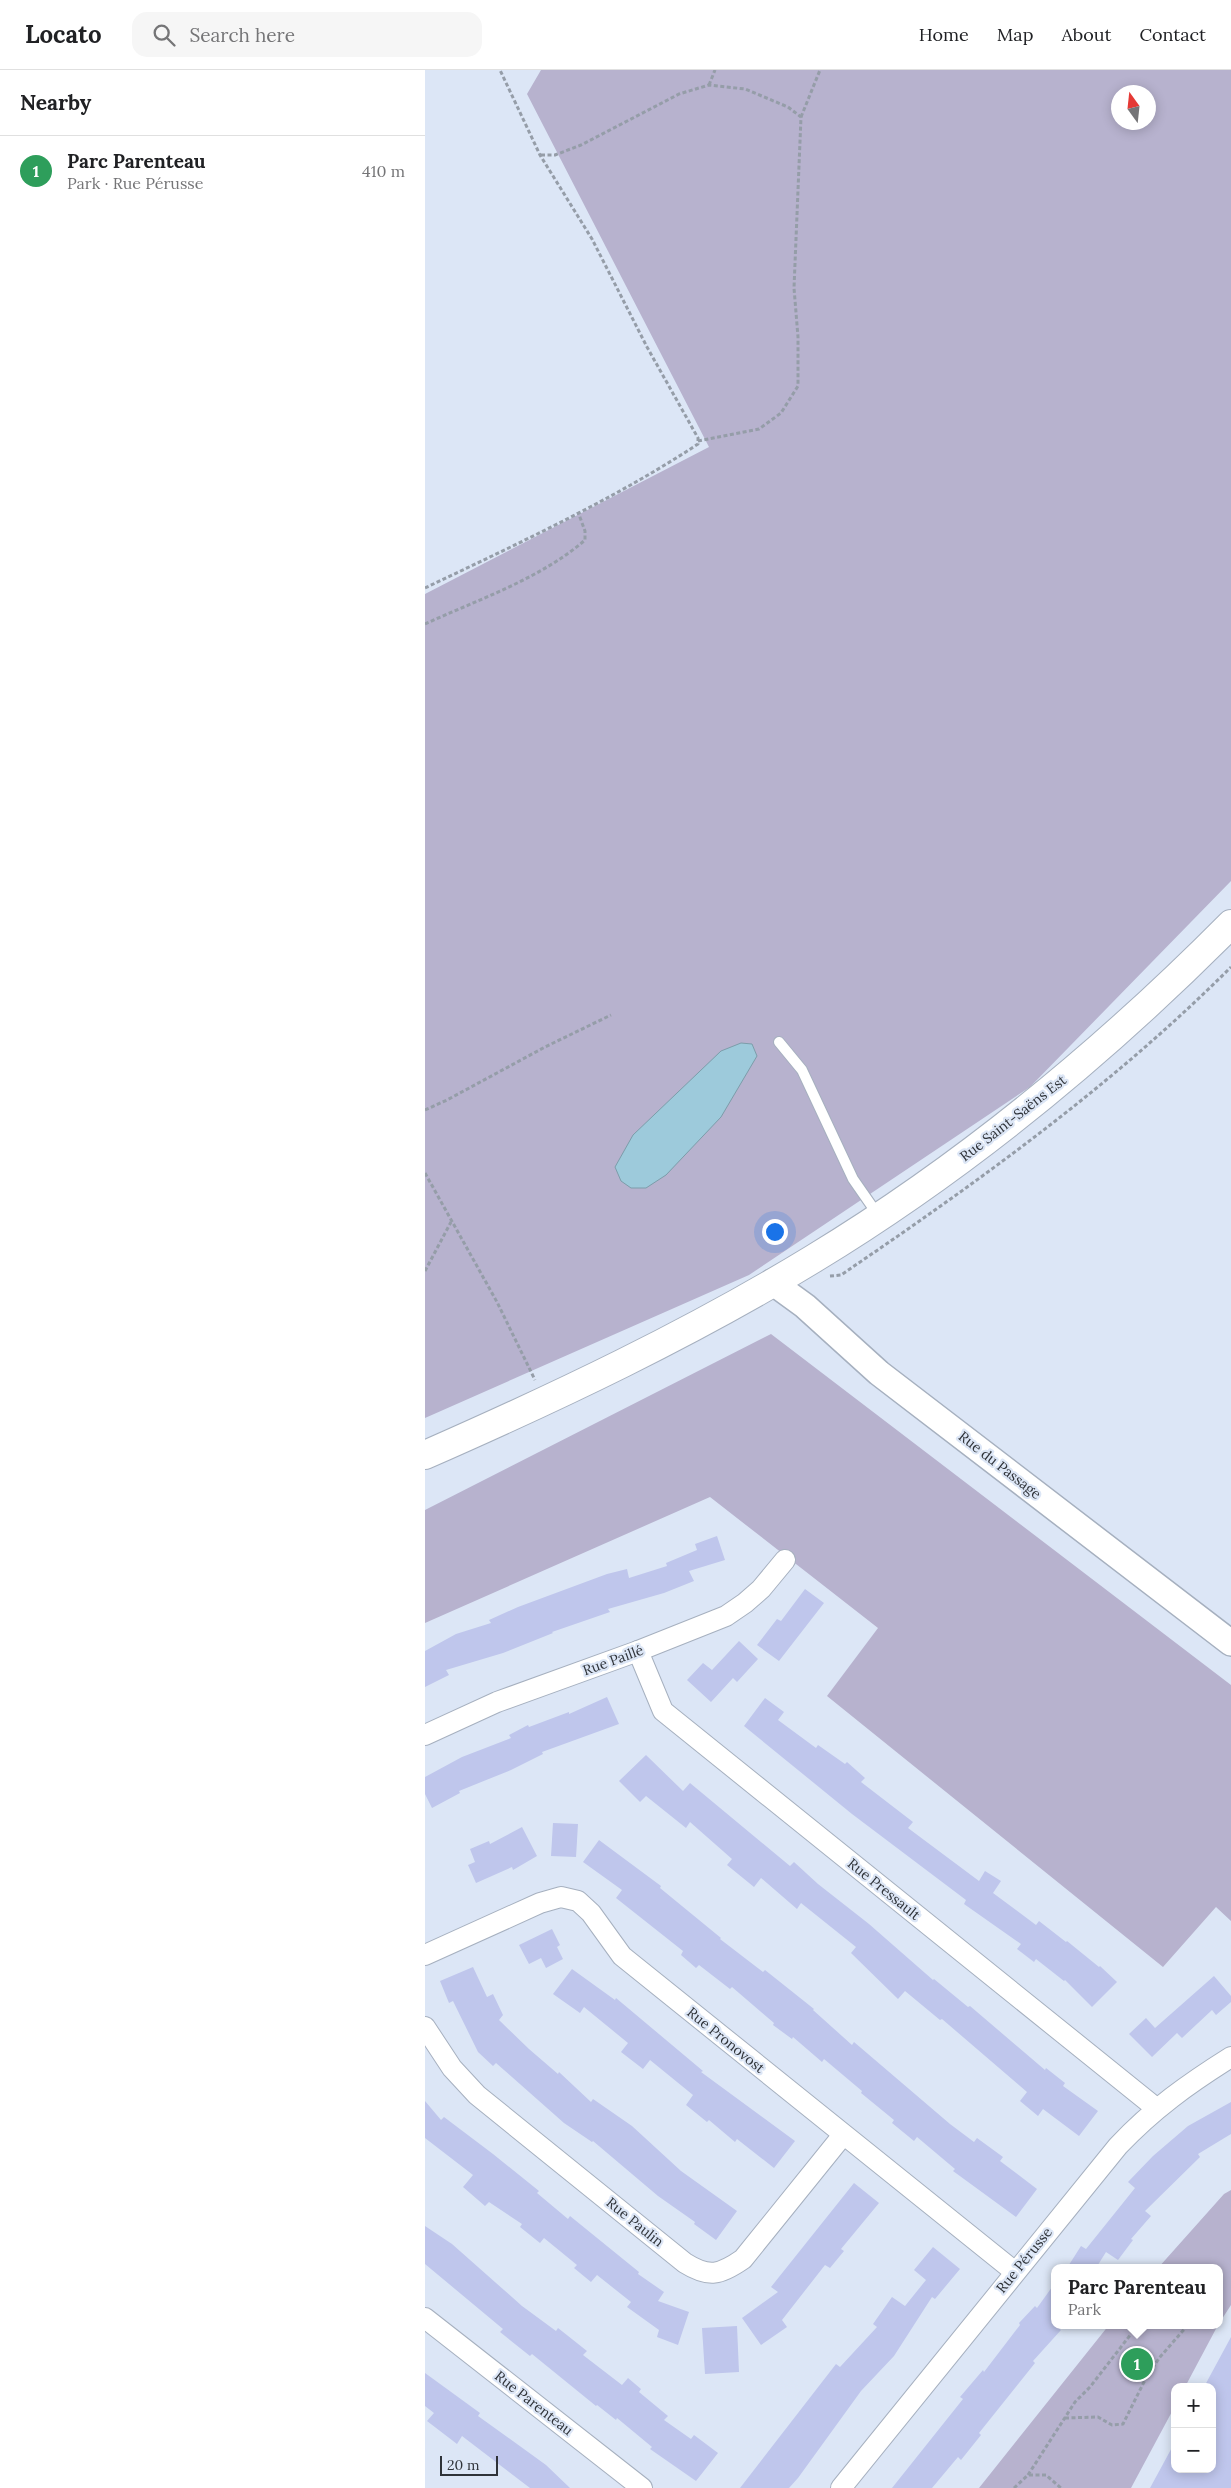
<!DOCTYPE html>
<html lang="en">
<head>
<meta charset="utf-8">
<style>
  :root { --surface:#fff; --page:#f6f6f6; --text:#202124; --muted:#757577; --line:#e0e0e0; --accent:#7c3aed }
  body { margin:0; font-family:Lora,serif; background:var(--page); color:var(--text) }
  .controls { position:absolute; right:15px; bottom:15px; display:grid; overflow:hidden; border-radius:10px; box-shadow:0 2px 12px #0003 }
  .controls button { width:45px; height:45px; display:grid; place-items:center; padding:0; border:0; border-bottom:1px solid var(--line); background:var(--surface); color:var(--text); font:25px sans-serif }
  .compass { position:absolute; left:686px; top:15px; width:45px; height:45px; border-radius:50%; background:var(--surface); box-shadow:0 2px 12px #0003; rotate:345deg }
  .scale { position:absolute; left:15px; bottom:12px; width:58px; box-sizing:border-box; padding-left:5px; border:2px solid #2f3339; border-top:0; font-size:14px; line-height:18px; white-space:nowrap; color:#2f3339; -webkit-text-stroke:4px #dce6f6; paint-order:stroke }
  .you { position:absolute; left:349px; top:1161px; width:18px; height:18px; margin:-12px; border:4px solid #fff; border-radius:50%; background:#1a73e8; box-shadow:0 0 0 8px #1a73e833 }
  .badge { display:grid; place-items:center; width:32px; height:32px; border-radius:50%; background:var(--accent); color:#fff; font-size:16px; font-weight:700 }
  .pin { position:absolute; translate:-50% -50%; border:2px solid #fff; box-shadow:0 1px 5px #0006 }
  .popup { position:absolute; left:626px; top:2194px; width:172px; height:65px; box-sizing:border-box; display:grid; place-content:center; border-radius:10px; background:var(--surface); filter:drop-shadow(0 1px 4px #0005); font-size:16px; white-space:nowrap; color:var(--muted) }
  .popup b { font-size:19px; color:var(--text) }
  .popup::after { content:''; position:absolute; left:50%; top:100%; margin-left:-10px; border:10px solid transparent; border-top-color:var(--surface) }
  .list { margin:0; padding:0; list-style:none }
  h2 { display:flex; justify-content:space-between; align-items:center; height:65px; margin:0; padding:0 20px; font-size:21px }
  h2 small { font-size:16px; font-weight:400; color:var(--muted) }
  .list li { display:grid; grid-template-columns:32px 1fr auto; gap:15px; align-items:center; box-sizing:border-box; height:70px; padding:0 20px; border-top:1px solid var(--line) }
  .list b { display:block; font-size:19px; white-space:nowrap }
  .list p { margin:0; font-size:16px; white-space:nowrap; color:var(--muted) }
  .list em { font-size:16px; font-style:normal; color:var(--muted) }
  .icon { flex:none; width:28px; height:28px; fill:none; stroke:currentColor; stroke-width:2; stroke-linecap:round; stroke-linejoin:round }
  .map { position:relative; flex:none; width:806px; height:2418px; overflow:hidden }
  header { display:flex; align-items:center; gap:30px; box-sizing:border-box; height:70px; padding:0 25px; background:var(--surface); border-bottom:1px solid var(--line) }
  header strong { font-size:24px }
  nav { display:flex; gap:28px; margin-inline-start:auto; font-size:18px }
  .search { width:350px; height:45px; background:var(--page); display:flex; align-items:center; gap:12px; box-sizing:border-box; padding:0 18px; border-radius:15px; color:var(--muted); font-size:19px }
  main { display:flex }
  aside { flex:1; background:var(--surface) }
  .map>svg:first-child { display:block }
</style>
</head>
<body>
<header>
<strong>Locato</strong>
<div class="search"><svg class="icon" aria-label="search" viewBox="0 0 24 24"><circle cx="10" cy="10" r="6"/><path d="M15 15l6 6"/></svg>Search here</div>
<nav><a>Home</a><a>Map</a><a>About</a><a>Contact</a></nav>
</header>
<main>
<aside>
<h2>Nearby<small></small></h2>
<ul class="list">
<li><span class="badge" style="background:#2e9e5b">1</span><div><b>Parc Parenteau</b><p>Park · Rue Pérusse</p></div><em>410 m</em></li>
</ul>
</aside>
<div class="map">
<svg width="806" height="2418" viewBox="0 0 806 2418">
  <rect width="100%" height="100%" fill="#dce6f6"/>
  <g fill="#b7b2ce" fill-rule="evenodd">
    <path d="M116,0H806V811L605,1017L324,1205L0,1348V524L284,377L102,24ZM694,22H724V52H694Z"/>
    <polygon points="346,1264 806,1615 806,1851 791,1837 738,1897 402,1626 453,1558 285,1427 0,1553 0,1440"/>
    <polygon points="806,2120 806,2235 795,2252 794,2198 733,2198 799,2124"/>
    <polygon points="684,2255 793,2255 760,2317 750,2317 750,2336 706,2418 554,2418"/>
  </g>
  <polygon fill="#9dcadb" stroke="#7c9daa" points="316,973 327,974 332,986 296,1047 241,1105 221,1118 206,1118 196,1111 190,1097 208,1065 296,981"/>
  <g fill="#bfc6ec">
    <polygon points="292,1466 300,1490 264,1501 269,1511 239,1523 183,1539 185,1542 127,1562 128,1563 78,1583 21,1600 24,1605 0,1617 0,1581 31,1564 66,1553 64,1550 93,1537 182,1504 202,1499 204,1508 242,1496 241,1493 272,1480 270,1474"/>
    <polygon points="380,1519 399,1533 354,1591 332,1575 352,1549 356,1551"/>
    <polygon points="314,1571 333,1589 312,1612 308,1608 286,1632 262,1610 278,1593 287,1600"/>
    <polygon points="182,1627 194,1654 117,1682 118,1684 86,1700 34,1721 35,1723 7,1738 0,1724 0,1707 37,1687 86,1668 84,1665 103,1655 104,1657 144,1642 144,1644"/>
    <polygon points="340,1628 359,1642 353,1650 391,1678 393,1675 420,1694 422,1692 440,1708 436,1712 488,1752 483,1758 554,1811 560,1801 576,1811 568,1823 611,1855 614,1851 641,1872 642,1871 674,1897 675,1896 692,1912 667,1937 640,1910 639,1911 611,1889 609,1892 592,1879 596,1874 539,1834 541,1830 427,1744 319,1656"/>
    <polygon points="221,1685 258,1721 265,1713 365,1796 369,1792 393,1814 444,1854 508,1910 509,1909 543,1937 545,1936 620,2000 621,1998 640,2013 638,2016 673,2041 654,2066 618,2039 613,2046 595,2031 602,2022 517,1949 515,1950 480,1921 473,1929 426,1883 431,1877 376,1833 372,1839 336,1808 329,1817 302,1795 307,1789 265,1752 261,1758 221,1726 215,1732 194,1711"/>
    <polygon points="128,1753 153,1754 151,1787 126,1786"/>
    <polygon points="97,1757 112,1786 88,1800 87,1797 51,1813 43,1795 50,1792 45,1779 64,1771 65,1774"/>
    <polygon points="174,1770 236,1816 235,1818 296,1868 295,1869 338,1902 340,1900 389,1939 388,1940 427,1975 429,1972 525,2054 549,2072 552,2068 578,2087 575,2091 612,2119 591,2147 528,2101 530,2099 492,2067 489,2071 467,2053 469,2050 436,2023 437,2021 399,1989 397,1992 368,1967 367,1969 348,1955 349,1953 307,1917 305,1919 274,1895 271,1898 256,1885 258,1881 191,1828 197,1820 158,1792"/>
    <polygon points="127,1859 135,1875 132,1877 138,1889 121,1898 116,1888 104,1894 94,1875"/>
    <polygon points="48,1897 62,1927 68,1924 78,1945 74,1950 104,1979 133,2004 134,2002 166,2032 168,2029 207,2056 256,2101 312,2141 291,2170 269,2154 270,2152 233,2126 168,2071 167,2072 139,2053 71,1993 68,1996 53,1982 28,1931 24,1933 15,1911"/>
    <polygon points="147,1899 190,1930 191,1928 278,2001 276,2002 370,2071 349,2098 312,2069 310,2072 284,2050 282,2052 261,2035 268,2025 225,1990 218,1999 196,1982 203,1973 159,1937 155,1943 128,1924"/>
    <polygon points="789,1906 806,1926 806,1932 791,1945 787,1940 757,1968 752,1963 727,1987 704,1964 721,1948 730,1958"/>
    <polygon points="0,2031 16,2050 19,2047 68,2084 114,2121 112,2123 143,2149 145,2146 214,2202 213,2204 239,2222 233,2231 264,2242 253,2275 232,2267 234,2260 202,2237 206,2232 172,2205 166,2212 149,2198 152,2195 119,2168 115,2173 95,2157 97,2154 64,2132 60,2136 38,2117 48,2105 0,2068"/>
    <polygon points="806,2032 806,2064 773,2084 775,2087 720,2141 726,2146 706,2169 708,2170 693,2190 681,2182 671,2198 642,2198 656,2176 661,2179 710,2118 703,2112 728,2086 763,2056"/>
    <polygon points="429,2113 454,2133 416,2179 419,2181 405,2198 400,2195 357,2250 362,2257 336,2275 317,2248 353,2222 346,2217"/>
    <polygon points="0,2156 27,2174 97,2236 131,2261 133,2258 162,2281 158,2285 197,2315 203,2308 216,2319 214,2322 243,2346 239,2350 266,2369 269,2365 293,2383 271,2411 225,2379 227,2377 192,2348 191,2350 172,2335 171,2336 107,2284 105,2286 75,2262 78,2259 0,2194"/>
    <polygon points="508,2177 535,2199 510,2229 507,2227 469,2286 436,2321 373,2408 364,2418 315,2418 411,2294 415,2297 452,2257 448,2254 467,2227 480,2236 501,2210 489,2200"/>
    <polygon points="630,2213 630,2255 636,2260 608,2291 610,2293 554,2363 556,2365 536,2390 533,2387 507,2418 467,2418 538,2329 535,2327 558,2300 559,2302 595,2255 594,2253 610,2236 612,2238"/>
    <polygon points="312,2256 314,2302 280,2304 277,2258"/>
    <polygon points="806,2267 806,2418 725,2418 750,2372 750,2399 787,2399 787,2317 779,2317"/>
    <polygon points="0,2303 55,2343 53,2346 121,2395 145,2418 105,2418 37,2366 32,2374 2,2351 9,2343 0,2336"/>
  </g>
  <g fill="none" stroke-linecap="round" stroke-linejoin="round">
    <g stroke="#a6b0bf" stroke-width="12">
      <polyline id="service" points="354,972 377,1000 428,1109 453,1145"/>
    </g>
    <g stroke="#a6b0bf" stroke-width="22">
      <g id="minor">
        <polyline points="213,1581 238,1641 731,2038"/>
        <polyline points="0,1665 72,1632 213,1581 301,1546 320,1533 336,1519 360,1490"/>
        <polyline points="0,1885 115,1833 136,1827 153,1831 166,1843 197,1886 590,2202"/>
        <path d="M0,1957L27,1998L52,2025L260,2193C284,2208 295,2205 318,2189L418,2065"/>
        <polyline points="0,2248 217,2418"/>
        <path d="M416,2418L693,2076C728,2039 763,2014 806,1987"/>
      </g>
    </g>
    <g stroke="#a6b0bf" stroke-width="28">
      <polyline id="tertiary" points="347,1212 380,1236 454,1303 806,1573"/>
    </g>
    <g stroke="#a6b0bf" stroke-width="30">
      <path id="secondary" d="M0,1385C132,1327 265,1264 388,1189C541,1096 680,981 806,854"/>
    </g>
    <g stroke="#959da8" stroke-width="3" stroke-dasharray="4 2.5" stroke-linecap="butt">
      <polyline points="284,15 290,0"/>
      <polyline points="376,47 395,0"/>
      <polyline points="116,85 130,85 156,75 254,24 284,15 320,19 363,37 376,47 369,218 373,267 373,316 356,343 334,359 273,371"/>
      <path d="M0,518C92,474 188,430 273,374V368L222,277L167,169L115,85L75,0"/>
      <path d="M0,554C52,530 117,508 160,470V461L153,442"/>
      <polyline points="0,1040 22,1030 120,977 186,945"/>
      <polyline points="0,1103 72,1232 110,1310"/>
      <polyline points="0,1201 26,1152"/>
      <path d="M405,1206L416,1205C553,1112 688,1015 806,897"/>
      <polyline points="640,2348 673,2347 687,2355 698,2354 722,2306 735,2287 763,2255"/>
      <polyline points="603,2405 650,2332 665,2317 713,2255"/>
      <polyline points="604,2405 621,2405 636,2418"/>
      <polyline points="589,2418 603,2405"/>
    </g>
    <use href="#service" stroke="#fff" stroke-width="10"/>
    <use href="#minor" stroke="#fff" stroke-width="20"/>
    <use href="#tertiary" stroke="#fff" stroke-width="25"/>
    <use href="#secondary" stroke="#fff" stroke-width="28"/>
  </g>
  <g text-anchor="middle" stroke-width="4.5" stroke-linejoin="round" paint-order="stroke">
    <g font-size="14" fill="#2f3339" stroke="#dce6f6">
      <text transform="translate(588 1048) rotate(-38)" y="5">Rue Saint-Saëns Est</text>
      <text transform="translate(575 1395) rotate(38)" y="5">Rue du Passage</text>
      <text transform="translate(188 1590) rotate(-20)" y="5">Rue Paillé</text>
      <text transform="translate(459 1819) rotate(39)" y="5">Rue Pressault</text>
      <text transform="translate(301 1970) rotate(39)" y="5">Rue Pronovost</text>
      <text transform="translate(210 2152) rotate(39)" y="5">Rue Paulin</text>
      <text transform="translate(599 2190) rotate(-51)" y="5">Rue Pérusse</text>
      <text transform="translate(109 2333) rotate(38)" y="5">Rue Parenteau</text>
    </g>
  </g>
</svg>
<div class="controls">
<button>+</button>
<button>−</button>
</div>
<svg class="compass" viewBox="-18 -18 36 36"><path d="M0-13l5 13h-10z" fill="#e53935"/><path d="M0 13l5-13h-10z" fill="#757577"/></svg>
<div class="scale">20 m</div>
<div class="you"></div>
<div class="pin badge" style="left:712px;top:2294px;background:#2e9e5b">1</div>
<div class="popup"><b>Parc Parenteau</b>Park</div>
</div>
</main>
</body>
</html>
